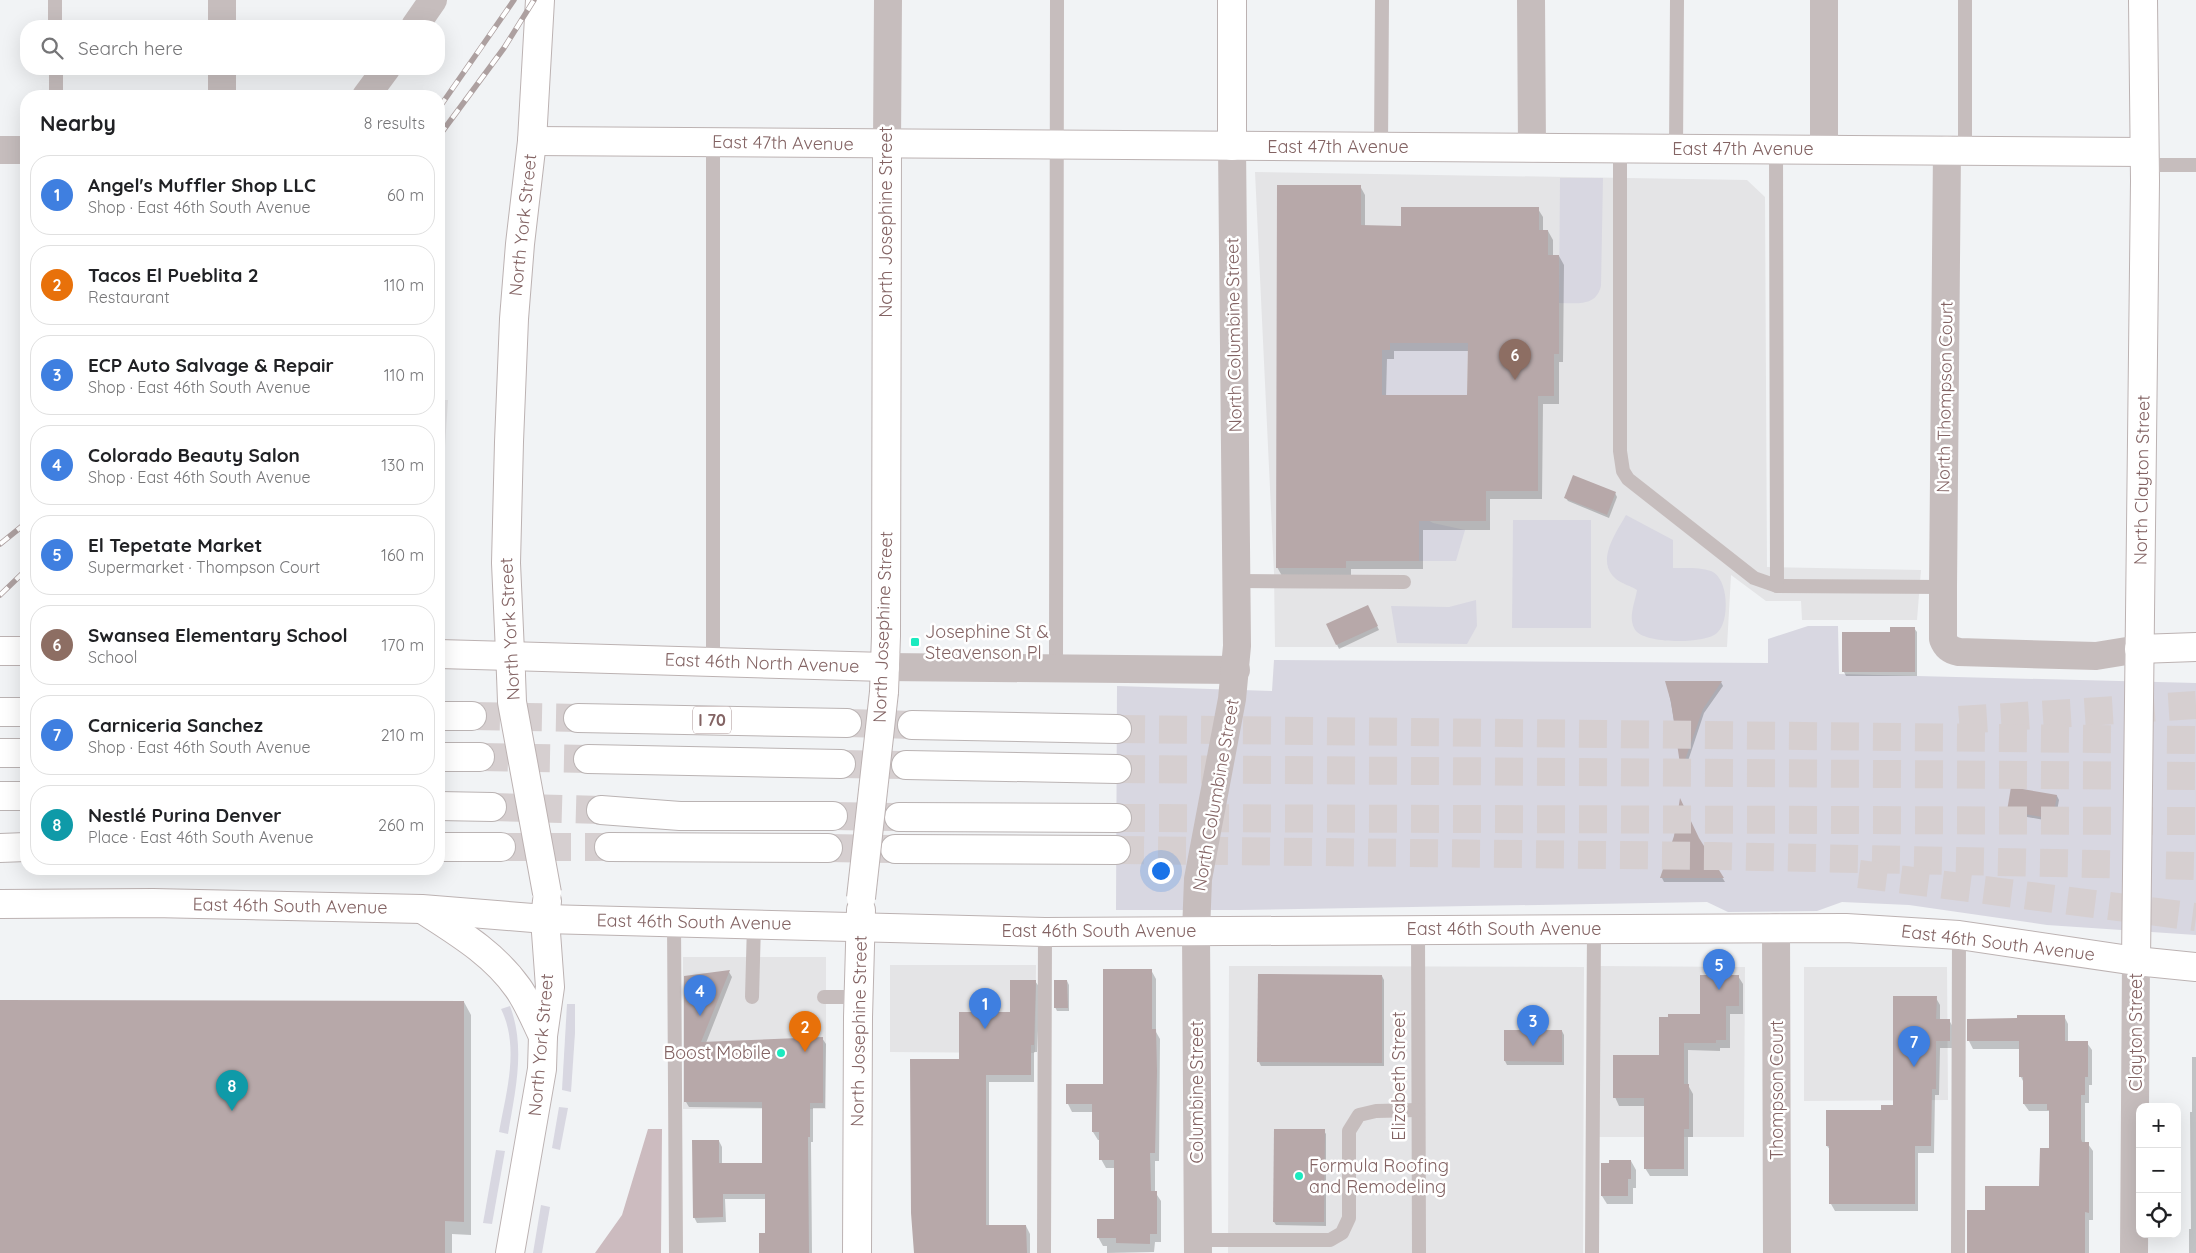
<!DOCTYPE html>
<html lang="en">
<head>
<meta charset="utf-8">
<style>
  :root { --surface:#fff; --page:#f6f6f6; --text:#202124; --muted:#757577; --line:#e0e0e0; --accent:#1e7b6a }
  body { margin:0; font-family:Quicksand,sans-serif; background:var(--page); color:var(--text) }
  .controls { position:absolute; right:15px; bottom:15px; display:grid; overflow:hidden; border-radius:10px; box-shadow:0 5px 20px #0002 }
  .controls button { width:45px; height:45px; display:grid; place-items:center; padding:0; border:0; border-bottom:1px solid var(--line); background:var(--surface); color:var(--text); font:25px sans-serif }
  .you { position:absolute; left:1160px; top:870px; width:18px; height:18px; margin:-12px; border:4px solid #fff; border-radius:50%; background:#1a73e8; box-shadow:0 0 0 8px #1a73e833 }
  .badge { display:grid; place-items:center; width:32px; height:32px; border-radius:50%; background:var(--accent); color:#fff; font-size:16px; font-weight:700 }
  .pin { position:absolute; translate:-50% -41px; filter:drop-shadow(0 1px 2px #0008) }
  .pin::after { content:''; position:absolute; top:26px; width:18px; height:15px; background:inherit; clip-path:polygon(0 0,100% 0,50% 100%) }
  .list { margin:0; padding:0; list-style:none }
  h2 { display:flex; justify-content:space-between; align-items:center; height:65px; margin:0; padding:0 20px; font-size:21px }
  h2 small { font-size:16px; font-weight:400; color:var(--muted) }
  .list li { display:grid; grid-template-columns:32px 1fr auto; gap:15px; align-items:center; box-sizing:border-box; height:80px; margin:0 10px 10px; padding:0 10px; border:1px solid var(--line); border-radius:20px }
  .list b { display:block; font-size:19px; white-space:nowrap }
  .list p { margin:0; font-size:16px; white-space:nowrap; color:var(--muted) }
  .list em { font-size:16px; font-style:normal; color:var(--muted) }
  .icon { flex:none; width:28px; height:28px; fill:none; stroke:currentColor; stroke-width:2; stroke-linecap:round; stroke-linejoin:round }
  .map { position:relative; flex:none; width:2196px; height:1253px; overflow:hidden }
  .search { position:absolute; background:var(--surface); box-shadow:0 5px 20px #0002; left:20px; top:20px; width:425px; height:55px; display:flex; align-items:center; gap:12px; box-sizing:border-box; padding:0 18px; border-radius:20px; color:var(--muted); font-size:19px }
  .panel { position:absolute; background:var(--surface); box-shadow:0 5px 20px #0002; left:20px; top:90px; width:425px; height:785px; border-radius:20px }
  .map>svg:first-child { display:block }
</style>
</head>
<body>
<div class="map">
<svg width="2196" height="1253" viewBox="0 0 2196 1253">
  <rect width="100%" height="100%" fill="#f1f3f5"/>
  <g fill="#e4e4e6">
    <polygon points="1255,172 1747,180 1765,197 1767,567 1921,570 1917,620 1802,620 1801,601 1766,601 1731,575 1727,647 1275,647 1274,573"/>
    <polygon points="439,400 448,400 444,462 443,583 439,597"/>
    <rect x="683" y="957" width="143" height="152"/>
    <polygon points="890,965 1036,965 1035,1053 890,1052"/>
    <polygon points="1229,966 1584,967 1583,1253 1228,1253"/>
    <polygon points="1598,966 1745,967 1744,1137 1597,1137"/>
    <polygon points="1804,967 1947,967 1948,1100 1804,1101"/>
  </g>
  <g fill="#d8d7e1">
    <path d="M1560,178H1603L1601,286C1596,307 1577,303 1559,303Z"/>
    <polygon points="1390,343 1468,343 1467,395 1382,406 1382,350 1390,350"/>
    <polygon points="1419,515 1433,523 1465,530 1456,561 1419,561"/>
    <path d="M1626,515L1673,540V568C1685,568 1700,567 1711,571C1729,578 1730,622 1717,633C1706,644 1647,644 1636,631C1627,619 1635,603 1637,590C1631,586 1622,584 1616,579C1595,561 1616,533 1626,515Z"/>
    <polygon points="1513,520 1591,520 1591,628 1512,628"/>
    <polygon points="1476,600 1477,626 1467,644 1397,643 1391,606 1449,607"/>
    <polygon points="1808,626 1838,626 1839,674 2196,683 2196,935 2047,925 1909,905 1842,902 1817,911 1728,912 1707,902 1239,910 1116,910 1117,686 1272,691 1274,660 1768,663 1768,639"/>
    <polygon points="567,1004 575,1004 575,1033 571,1092 562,1090"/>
    <path d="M510,1006C526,1048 515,1092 508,1134L499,1132C506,1093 520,1047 501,1009Z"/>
    <polygon points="559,1107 568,1108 560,1150 552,1148"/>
    <polygon points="496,1150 505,1151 492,1224 483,1223"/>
    <polygon points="541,1205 550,1207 542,1253 533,1253"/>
  </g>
  <polygon fill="#ccbbbf" points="648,1129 662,1129 661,1253 595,1253 622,1215"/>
  <g fill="#0003" fill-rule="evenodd">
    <path d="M1360,186L1365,195V227H1402L1538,209L1543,217V231H1548L1553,240V256H1559L1564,265L1563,362H1559V404H1543L1542,499H1490V530H1423V569H1351V576H1282L1277,567ZM1394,351H1469V397H1386L1387,359H1394Z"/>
    <polygon points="1615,493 1617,497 1609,518 1568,501 1565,497"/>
    <polygon points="1369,610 1379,630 1339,649 1328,625"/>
    <polygon points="1914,628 1917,632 1917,676 1846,676 1844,672 1843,634 1891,633"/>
    <polygon points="1667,682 1721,682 1723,686 1704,713 1684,773"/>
    <polygon points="2057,796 2059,800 2055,822 2011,814 2008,810"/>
    <polygon points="1675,836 1700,842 1725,882 1664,882 1662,878"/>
    <polygon points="1151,970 1156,979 1156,1032 1160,1039 1159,1161 1155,1161 1155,1192 1161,1201 1161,1242 1155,1242 1154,1252 1107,1253 1107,1246 1103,1246 1098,1237 1115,1220 1115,1168 1106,1168 1101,1159 1101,1140 1098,1140 1093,1132 1093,1112 1072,1112 1068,1104 1105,1085"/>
    <polygon points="729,972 732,977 706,1043 822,1038 826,1044 825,1108 813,1108 813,1142 811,1142 812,1253 760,1253 766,1234 766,1199 725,1199 726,1222 697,1223 694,1217 719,1141 722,1147 722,1165 764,1165 764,1108 689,1107 686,1102 685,977"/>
    <polygon points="1382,976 1384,980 1384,1066 1261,1066 1259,1062"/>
    <polygon points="1738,976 1743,984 1743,1014 1730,1014 1730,1048 1720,1048 1720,1051 1688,1050 1688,1085 1693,1094 1693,1137 1688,1137 1688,1176 1650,1176 1645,1168 1645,1106 1619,1106 1615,1097 1660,1057"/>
    <polygon points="1035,981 1040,988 1037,1052 1034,1052 1034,1082 989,1082 989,1226 1026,1226 1030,1234 1030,1253 915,1253 961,1061 1011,1013"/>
    <polygon points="1067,981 1069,985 1069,1011 1057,1011 1055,1007"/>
    <polygon points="1936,998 1940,1005 1940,1020 1949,1020 1953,1027 1953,1048 1940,1048 1939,1095 1935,1095 1934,1153 1918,1153 1918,1211 1835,1211 1831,1204 1831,1151 1827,1146 1882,1111 1894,1106"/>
    <polygon points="0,1001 464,1002 471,1015 471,1235 452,1234 452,1253 0,1253"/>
    <polygon points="2064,1016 2068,1024 2068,1043 2087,1043 2092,1050 2092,1085 2089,1085 2089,1103 2085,1103 2085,1144 2088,1144 2093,1151 2093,1220 2089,1220 2089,1253 1969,1253 1986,1211 2041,1188 2050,1149 2049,1111 2029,1111 2024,1104 2024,1083 2021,1077 2021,1049 1973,1049 1969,1041"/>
    <polygon points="1505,1031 1562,1031 1564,1035 1564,1065 1507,1065 1505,1061"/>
    <polygon points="2192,1057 2196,1057 2196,1253 2189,1253 2189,1229 2191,1229 2190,1112 2192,1112"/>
    <polygon points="1324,1131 1326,1134 1326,1226 1276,1225 1274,1222"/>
    <polygon points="1631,1161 1636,1170 1636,1188 1633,1188 1633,1204 1607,1204 1602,1196"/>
  </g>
  <g fill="#b7a8a9" fill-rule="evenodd">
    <path d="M1277,185H1361V225L1401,226V207H1539V230H1548V255H1559V354H1554V396H1538V491H1486V521H1419V561H1346V568H1276ZM1390,343H1468L1467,395H1382V350H1390Z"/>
    <polygon points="1573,475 1616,492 1607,515 1564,498"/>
    <polygon points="1368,605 1378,626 1336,645 1326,624"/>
    <polygon points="1890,627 1915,627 1915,672 1842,672 1842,632 1890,632"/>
    <polygon points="1665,681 1722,681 1703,709 1681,771 1671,702"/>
    <polygon points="2011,787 2057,795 2053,819 2007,811"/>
    <polygon points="1680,798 1699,838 1724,878 1660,878 1674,836"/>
    <polygon points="1103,969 1152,969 1152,1029 1156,1029 1157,1072 1155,1153 1150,1153 1151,1191 1157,1191 1157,1234 1150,1234 1150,1244 1116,1243 1116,1238 1097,1238 1097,1219 1114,1219 1114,1160 1099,1160 1099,1132 1092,1132 1092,1104 1066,1104 1066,1084 1103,1084"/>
    <polygon points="730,970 701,1042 823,1037 823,1103 810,1103 810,1137 808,1137 809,1253 759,1253 759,1233 765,1233 765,1194 723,1194 723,1217 693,1218 692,1140 719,1140 719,1163 762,1163 762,1102 684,1102 684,976"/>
    <polygon points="1258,974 1382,975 1382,1063 1257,1062"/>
    <polygon points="1700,975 1739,975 1739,1006 1726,1006 1726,1040 1716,1040 1716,1043 1684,1043 1684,1084 1689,1084 1689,1129 1684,1129 1684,1169 1644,1169 1644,1098 1613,1098 1613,1055 1659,1055 1659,1017 1668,1017 1668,1014 1700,1014"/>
    <polygon points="1010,980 1036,980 1034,1045 1031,1045 1031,1075 986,1075 986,1225 1026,1225 1027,1253 914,1253 911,1213 910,1059 959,1059 959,1012 1010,1012"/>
    <polygon points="1054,980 1067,980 1068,1008 1054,1008"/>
    <polygon points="1893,996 1937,996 1936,1019 1950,1019 1950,1041 1936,1041 1936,1089 1932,1089 1931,1146 1915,1146 1915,1204 1829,1204 1829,1146 1826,1146 1826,1110 1881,1110 1881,1105 1893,1105"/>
    <polygon points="0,1000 464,1001 464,1222 445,1221 445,1253 0,1253"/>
    <polygon points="2017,1015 2065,1015 2065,1041 2088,1041 2088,1077 2085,1077 2085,1095 2081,1095 2081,1139 2082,1142 2089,1142 2089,1213 2085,1212 2085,1253 1967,1253 1967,1210 1985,1210 1985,1186 2039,1186 2040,1148 2049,1148 2049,1110 2047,1110 2047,1104 2023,1104 2023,1077 2019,1077 2019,1041 1967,1041 1967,1019 2017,1018"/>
    <polygon points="1504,1030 1562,1030 1562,1062 1504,1061"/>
    <polygon points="1274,1129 1325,1129 1324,1222 1273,1222"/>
    <polygon points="1609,1160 1631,1160 1631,1179 1628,1179 1628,1196 1601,1196 1601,1163 1609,1163"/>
  </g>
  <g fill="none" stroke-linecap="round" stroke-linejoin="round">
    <g stroke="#d6cfd0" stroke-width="28" stroke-dasharray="28 14" stroke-linecap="butt">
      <polyline points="472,716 578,718"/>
      <polyline points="1959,720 2196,705"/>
      <polyline points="847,723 912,725"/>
      <polyline points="1117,729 2196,740"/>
      <polyline points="480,757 588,759"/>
      <polyline points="841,764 906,765"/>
      <polyline points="1117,769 2196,776"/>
      <polyline points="492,807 601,810"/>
      <polyline points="833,816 894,817"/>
      <polyline points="1117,818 2196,821"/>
      <polyline points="501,847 609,847"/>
      <polyline points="828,848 895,849"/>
      <polyline points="1116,850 1714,856 2196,866"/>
      <polyline points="1859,874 2196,917"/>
    </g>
    <g stroke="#bcb2b2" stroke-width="30">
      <g id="secondary">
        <polyline points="532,141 2144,152"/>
        <polyline points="1232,146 1232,0"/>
        <polyline points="2139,649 2196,647"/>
        <polyline points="0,651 26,651"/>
        <polyline points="439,654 885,667"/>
        <polyline points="511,675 506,563 509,442 514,319 520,244 532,141 540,0"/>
        <polyline points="884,692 886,636 887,143"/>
        <polyline points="0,904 153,903 422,909 545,919 1045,932 1846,928 1959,935 2136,961 2196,967"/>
        <path d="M425,911C459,933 494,954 518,988C528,1002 535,1020 543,1036"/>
        <polyline points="2136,961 2145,181 2143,0"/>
        <polyline points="510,1253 542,1069 543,1036 550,987 545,919 547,901"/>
        <polyline points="857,1253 858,1017 861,910"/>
      </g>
    </g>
    <g stroke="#bab3b3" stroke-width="30">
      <g id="highway">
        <polyline points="0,712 26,712"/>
        <polyline points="439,716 472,716"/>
        <polyline points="578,718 847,723"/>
        <polyline points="912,725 1117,729"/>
        <polyline points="0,753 26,753"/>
        <polyline points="439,757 480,757"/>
        <polyline points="588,759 841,764"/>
        <polyline points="906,765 1117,769"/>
        <polyline points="0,796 26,796"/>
        <polyline points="439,806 492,807"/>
        <polyline points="601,810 680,816 833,816"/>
        <polyline points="899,817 1117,818"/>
        <polyline points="439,847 501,847"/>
        <polyline points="609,847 828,848"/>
        <polyline points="0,848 26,847"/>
        <polyline points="895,849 1116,850"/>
      </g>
    </g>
    <g stroke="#c6bdbd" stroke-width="14">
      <polyline points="55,0 55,26"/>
      <polyline points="56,69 56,96"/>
      <polyline points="713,142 713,662"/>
      <polyline points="1381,147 1382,0"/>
      <polyline points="1620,148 1620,451 1623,471 1628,479 1754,578 1777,586 1943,587"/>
      <polyline points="1676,149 1677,0"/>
      <polyline points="1776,150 1777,586"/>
      <polyline points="1965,151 1965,0"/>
      <polyline points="2145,165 2196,165"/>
      <polyline points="1237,581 1404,582"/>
      <polyline points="1056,669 1057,0"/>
      <polyline points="674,922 676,1253"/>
      <polyline points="1418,929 1419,1253"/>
      <polyline points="752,997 754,924"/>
      <polyline points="824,997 858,997"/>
      <polyline points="1198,1240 1330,1240 1342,1233 1349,1218 1349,1131 1359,1115 1376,1111 1418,1110"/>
      <polyline points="1044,1253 1045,932"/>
      <polyline points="1592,1253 1594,929"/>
      <polyline points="1958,1253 1959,935"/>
    </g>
    <g stroke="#c6bdbd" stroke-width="28">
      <polyline points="222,0 222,26"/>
      <polyline points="1531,0 1532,148"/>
      <polyline points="1824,0 1824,150"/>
      <polyline points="415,26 433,0"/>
      <polyline points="222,69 222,96"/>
      <polyline points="366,96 386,69"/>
      <polyline points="887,143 888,0"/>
      <polyline points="0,150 26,150"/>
      <path d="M1947,150L1943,587V639C1946,647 1950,650 1959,652L2096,656L2139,649"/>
      <polyline points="885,667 1236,670"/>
      <polyline points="1776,927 1777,1253"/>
      <polyline points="1198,1253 1196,932 1198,879 1232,699 1237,646 1232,146"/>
      <polyline points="2134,1253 2136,961"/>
    </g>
    <use href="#secondary" stroke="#fff" stroke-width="28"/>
    <use href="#highway" stroke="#fff" stroke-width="28"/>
    <g stroke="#ada0a0" stroke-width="5.5">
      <g id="rail">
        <polyline points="439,108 514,0"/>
        <polyline points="439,136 504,48 534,0"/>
        <polyline points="0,544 26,523"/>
        <polyline points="0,595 26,570"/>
      </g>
    </g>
    <use href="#rail" stroke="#fff" stroke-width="4" stroke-dasharray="11" stroke-linecap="butt"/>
    <g stroke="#bcb2b2" stroke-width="30" stroke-linecap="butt">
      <g id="secondary-bridge">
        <polyline points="511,675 512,702 547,893"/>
        <polyline points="861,898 884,692"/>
      </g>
    </g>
    <use href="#secondary-bridge" stroke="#fff" stroke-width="28"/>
  </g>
  <g fill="#1beabf" stroke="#fff" stroke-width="2">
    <rect x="910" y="637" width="10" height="10" rx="2.5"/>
    <circle cx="781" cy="1053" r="5"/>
    <circle cx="1299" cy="1176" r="5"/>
  </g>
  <g text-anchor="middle" stroke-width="5" stroke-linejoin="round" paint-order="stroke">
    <rect fill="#fff" stroke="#a89292" stroke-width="1" x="693" y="706.5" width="38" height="27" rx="4"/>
    <g font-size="16" font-weight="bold" fill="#836363">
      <text x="712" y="726">I 70</text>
    </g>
    <g font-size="18" fill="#836363" stroke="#fff">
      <text transform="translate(783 143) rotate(1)" y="6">East 47th Avenue</text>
      <text x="1338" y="153">East 47th Avenue</text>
      <text x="1743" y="155">East 47th Avenue</text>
      <text transform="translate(886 222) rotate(-90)" y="6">North Josephine Street</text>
      <text transform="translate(523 225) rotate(-84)" y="6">North York Street</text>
      <text transform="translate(1234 335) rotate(-91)" y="6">North Columbine Street</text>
      <text transform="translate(1945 397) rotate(-89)" y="6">North Thompson Court</text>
      <text transform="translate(2142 480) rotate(-89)" y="6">North Clayton Street</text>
      <text transform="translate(883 627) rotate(-88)" y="6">North Josephine Street</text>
      <text transform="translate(510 629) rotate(-93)" y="6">North York Street</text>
      <text transform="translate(762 663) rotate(2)" y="6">East 46th North Avenue</text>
      <text transform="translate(1216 795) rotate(-80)" y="6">North Columbine Street</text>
      <text transform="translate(290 906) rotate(1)" y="6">East 46th South Avenue</text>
      <text transform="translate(694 922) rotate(1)" y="6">East 46th South Avenue</text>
      <text x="1504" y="935">East 46th South Avenue</text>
      <text x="1099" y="937">East 46th South Avenue</text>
      <text transform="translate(1998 943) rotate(7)" y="6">East 46th South Avenue</text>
      <text transform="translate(859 1031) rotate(-89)" y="6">North Josephine Street</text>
      <text transform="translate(2136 1032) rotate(-90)" y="6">Clayton Street</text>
      <text transform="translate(541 1045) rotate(-85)" y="6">North York Street</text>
      <text transform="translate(1399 1076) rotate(-90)" y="6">Elizabeth Street</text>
      <text transform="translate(1777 1090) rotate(-90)" y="6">Thompson Court</text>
      <text transform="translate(1197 1092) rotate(-90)" y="6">Columbine Street</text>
    </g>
    <g font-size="18" fill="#836363" stroke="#fff" text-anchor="start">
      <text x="925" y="638">Josephine St &amp;<tspan x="925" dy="21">Steavenson Pl</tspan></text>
      <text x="771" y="1059" text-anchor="end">Boost Mobile</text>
      <text x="1309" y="1172">Formula Roofing<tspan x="1309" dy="21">and Remodeling</tspan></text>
    </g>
  </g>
</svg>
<div class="controls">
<button>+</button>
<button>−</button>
<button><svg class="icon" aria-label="locate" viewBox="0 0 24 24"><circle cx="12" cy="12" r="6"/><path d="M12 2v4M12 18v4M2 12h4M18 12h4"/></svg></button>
</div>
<div class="you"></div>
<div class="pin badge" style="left:985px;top:1029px;background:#3f7fe0">1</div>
<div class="pin badge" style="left:805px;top:1052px;background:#e8710a">2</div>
<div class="pin badge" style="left:1533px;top:1046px;background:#3f7fe0">3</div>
<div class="pin badge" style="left:700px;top:1016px;background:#3f7fe0">4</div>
<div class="pin badge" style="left:1719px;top:990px;background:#3f7fe0">5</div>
<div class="pin badge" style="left:1515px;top:380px;background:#8d6e63">6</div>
<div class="pin badge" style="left:1914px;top:1067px;background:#3f7fe0">7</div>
<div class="pin badge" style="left:232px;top:1111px;background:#0f9aa8">8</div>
<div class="search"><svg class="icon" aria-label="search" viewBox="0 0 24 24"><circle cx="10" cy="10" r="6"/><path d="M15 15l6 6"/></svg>Search here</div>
<section class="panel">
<h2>Nearby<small>8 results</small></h2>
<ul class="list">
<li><span class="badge" style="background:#3f7fe0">1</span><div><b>Angel's Muffler Shop LLC</b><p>Shop · East 46th South Avenue</p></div><em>60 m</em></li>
<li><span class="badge" style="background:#e8710a">2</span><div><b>Tacos El Pueblita 2</b><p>Restaurant</p></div><em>110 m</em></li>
<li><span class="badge" style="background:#3f7fe0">3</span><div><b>ECP Auto Salvage &amp; Repair</b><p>Shop · East 46th South Avenue</p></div><em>110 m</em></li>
<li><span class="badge" style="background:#3f7fe0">4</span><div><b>Colorado Beauty Salon</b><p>Shop · East 46th South Avenue</p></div><em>130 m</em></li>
<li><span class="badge" style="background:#3f7fe0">5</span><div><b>El Tepetate Market</b><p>Supermarket · Thompson Court</p></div><em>160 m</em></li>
<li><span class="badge" style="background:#8d6e63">6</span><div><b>Swansea Elementary School</b><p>School</p></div><em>170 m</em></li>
<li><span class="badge" style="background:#3f7fe0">7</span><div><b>Carniceria Sanchez</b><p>Shop · East 46th South Avenue</p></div><em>210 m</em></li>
<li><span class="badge" style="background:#0f9aa8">8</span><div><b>Nestlé Purina Denver</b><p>Place · East 46th South Avenue</p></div><em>260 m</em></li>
</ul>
</section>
</div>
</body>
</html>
